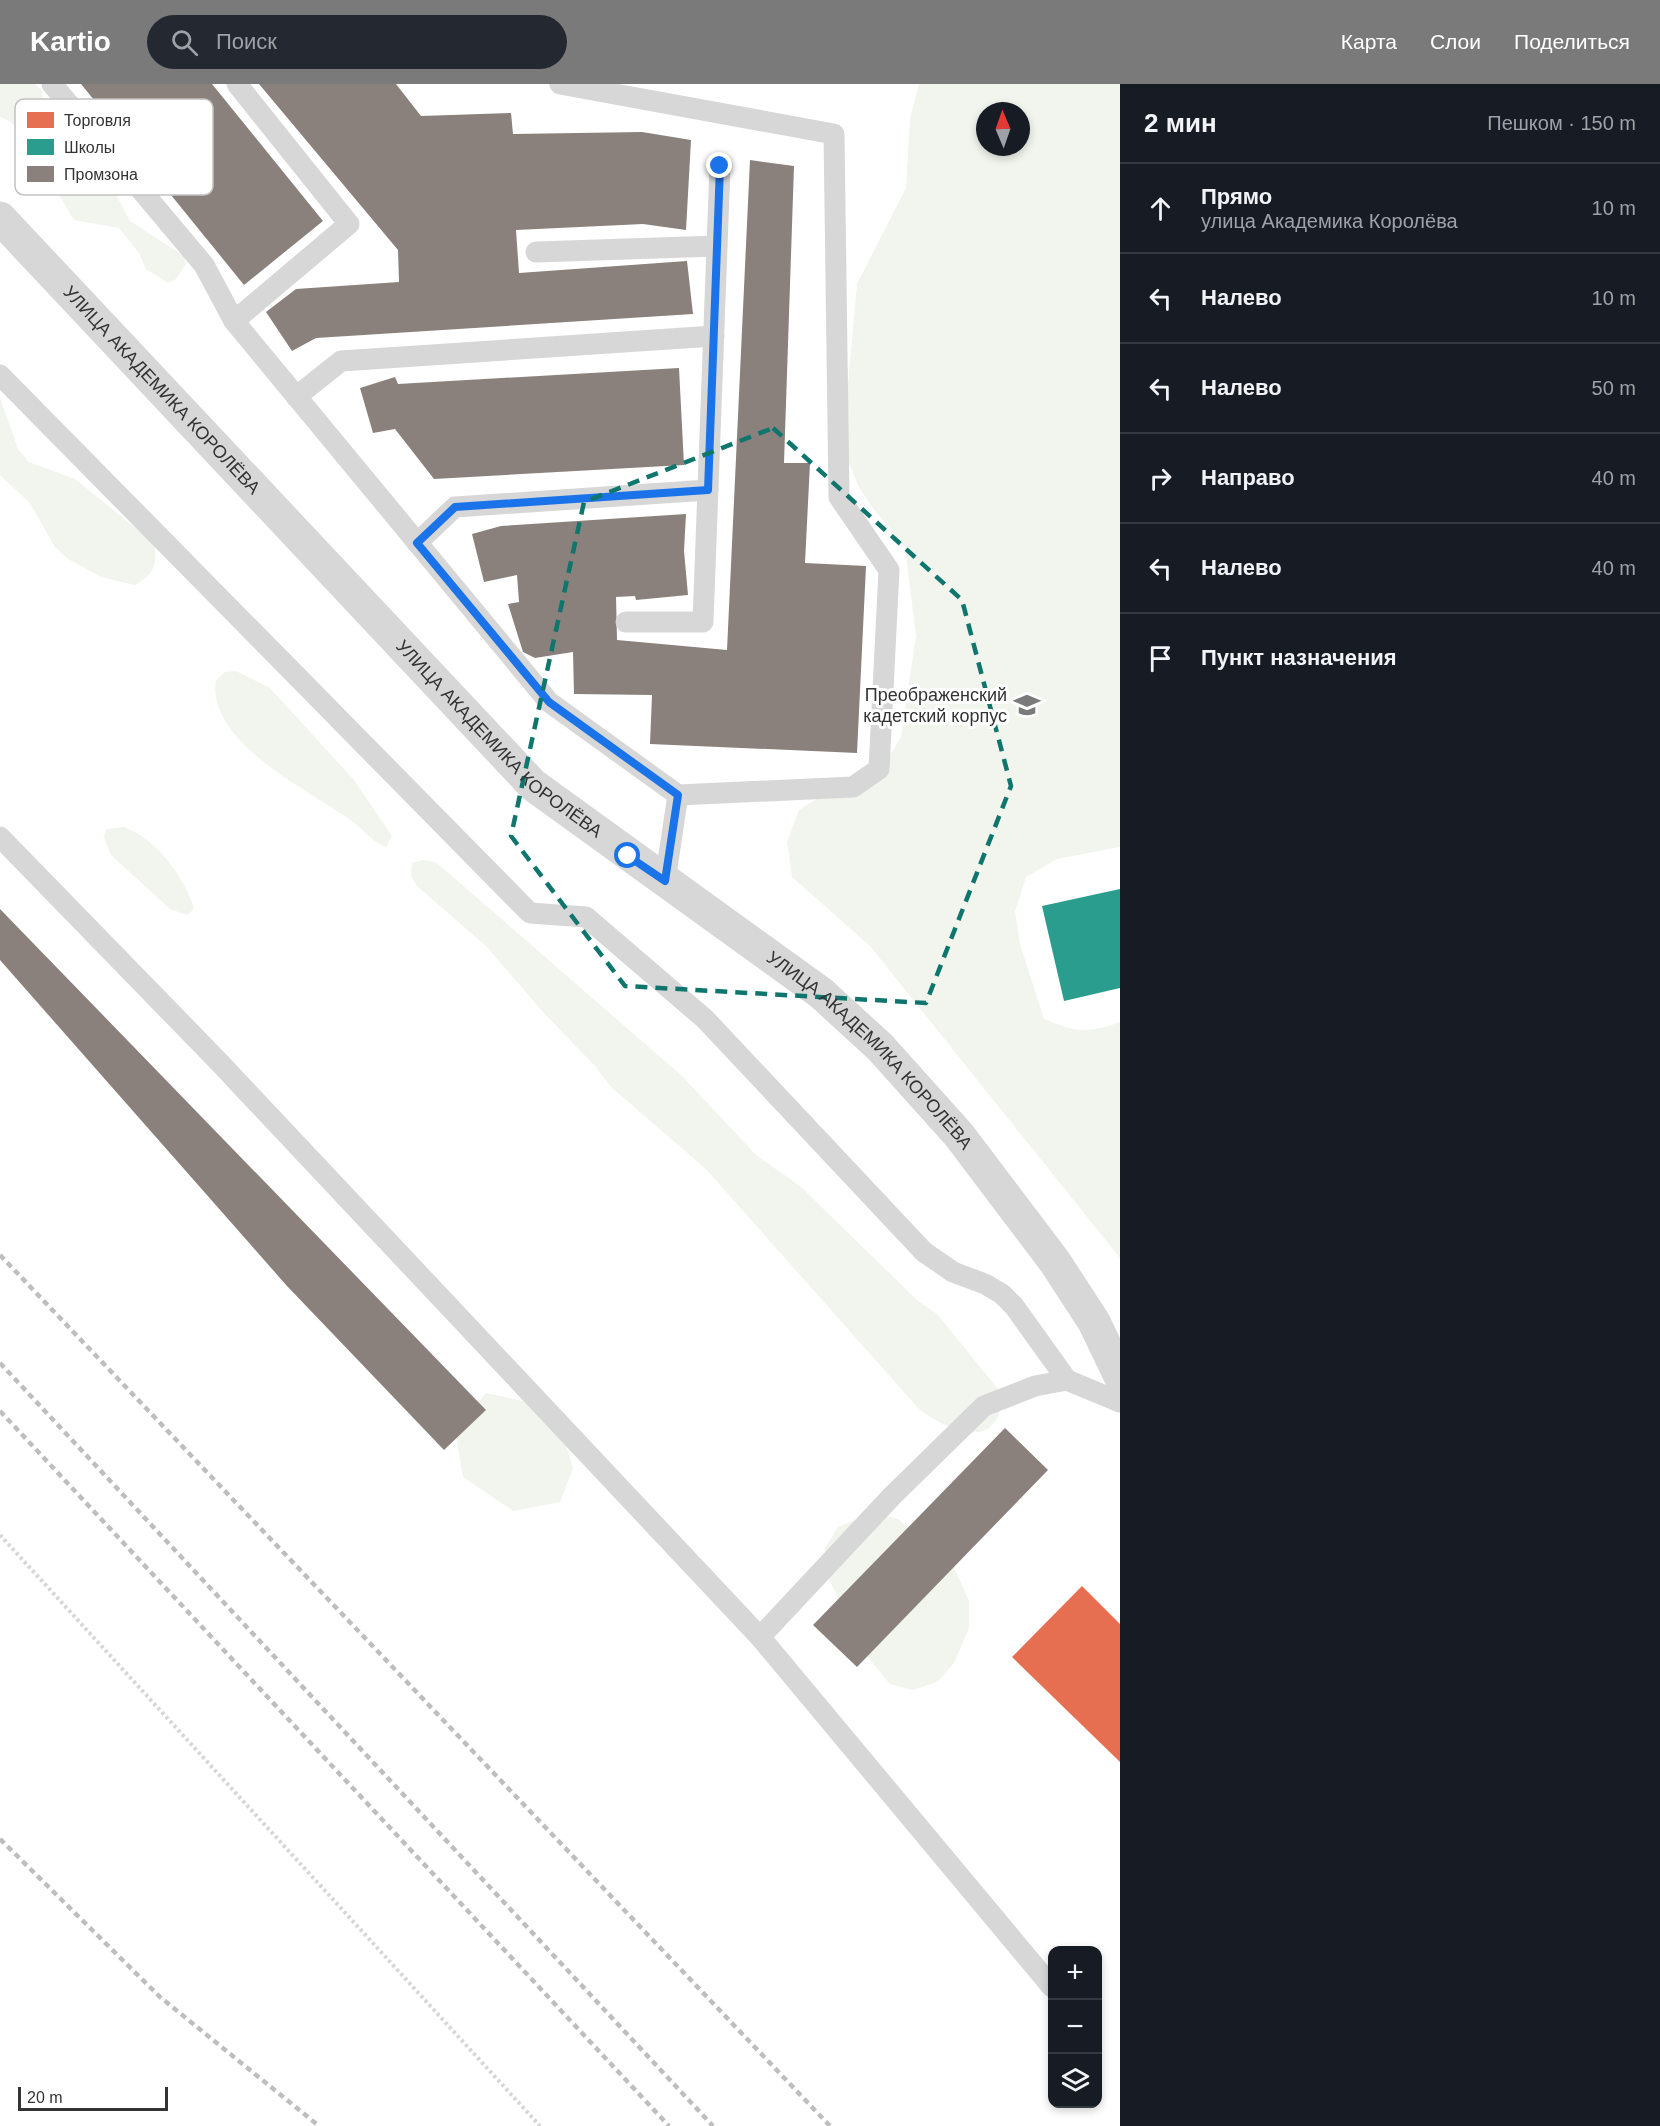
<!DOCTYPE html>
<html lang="ru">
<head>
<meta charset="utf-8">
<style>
  :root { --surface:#171b24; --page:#242831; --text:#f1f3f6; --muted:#9ea1a6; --line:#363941; --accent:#7a7a7a }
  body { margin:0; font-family:Helvetica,sans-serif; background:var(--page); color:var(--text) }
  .controls { position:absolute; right:18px; bottom:18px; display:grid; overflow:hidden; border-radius:12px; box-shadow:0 3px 9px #0003 }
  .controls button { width:54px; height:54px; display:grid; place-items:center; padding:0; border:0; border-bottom:2px solid var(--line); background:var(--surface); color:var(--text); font:30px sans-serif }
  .compass { position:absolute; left:976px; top:18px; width:54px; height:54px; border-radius:50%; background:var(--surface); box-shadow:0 3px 9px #0003; rotate:358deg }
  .scale { position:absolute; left:18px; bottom:15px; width:150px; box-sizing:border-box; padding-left:6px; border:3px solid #333; border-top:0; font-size:16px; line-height:21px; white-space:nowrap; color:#333; -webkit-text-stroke:4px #fff; paint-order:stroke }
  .stop { position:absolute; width:18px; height:18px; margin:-14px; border:4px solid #1a73e8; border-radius:50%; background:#fff }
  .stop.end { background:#1a73e8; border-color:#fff; box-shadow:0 2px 6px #0008 }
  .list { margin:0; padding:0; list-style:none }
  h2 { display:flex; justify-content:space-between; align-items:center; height:78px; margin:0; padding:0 24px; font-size:26px }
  h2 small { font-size:20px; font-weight:400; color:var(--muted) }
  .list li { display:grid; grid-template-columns:39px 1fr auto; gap:18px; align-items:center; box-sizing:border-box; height:90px; padding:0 24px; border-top:2px solid var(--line) }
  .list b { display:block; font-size:22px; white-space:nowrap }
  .list p { margin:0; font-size:20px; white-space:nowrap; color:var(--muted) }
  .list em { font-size:20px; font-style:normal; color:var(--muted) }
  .icon { flex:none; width:33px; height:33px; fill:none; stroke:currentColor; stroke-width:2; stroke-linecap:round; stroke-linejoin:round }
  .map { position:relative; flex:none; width:1120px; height:2042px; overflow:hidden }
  header { display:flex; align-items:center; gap:36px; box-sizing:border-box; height:84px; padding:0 30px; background:var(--accent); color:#fff }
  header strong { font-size:28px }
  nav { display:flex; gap:33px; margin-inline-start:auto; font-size:21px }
  .search { width:420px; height:54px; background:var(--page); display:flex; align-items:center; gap:15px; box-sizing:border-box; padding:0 21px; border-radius:33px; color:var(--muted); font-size:22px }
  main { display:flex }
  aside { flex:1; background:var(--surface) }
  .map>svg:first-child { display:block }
</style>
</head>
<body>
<header>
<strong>Kartio</strong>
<div class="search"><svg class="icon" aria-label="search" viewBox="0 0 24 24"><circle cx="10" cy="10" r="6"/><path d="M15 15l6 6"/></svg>Поиск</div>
<nav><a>Карта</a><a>Слои</a><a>Поделиться</a></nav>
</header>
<main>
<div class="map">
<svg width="1120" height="2042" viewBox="0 0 1120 2042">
  <rect width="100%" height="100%" fill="#fff"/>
  <g fill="#f1f5ed" fill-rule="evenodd">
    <path d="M0,0H35L42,7L48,42L73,83L113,105L130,137L184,172L186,180L176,195L168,199L146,185L139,169L119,144L74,136L59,111L30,91C24,69 27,41 0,33Z"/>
    <path d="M919,0H1120V763L1057,775L1026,793L1015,827L1020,860L1044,935C1075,948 1088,950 1120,938V1174L870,862L792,793L787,758L799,726L892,668L901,653L916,552L905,463L872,423L859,403L849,379L843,355L857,200L906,104L910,34ZM985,27H1021V63H985Z"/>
    <path d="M0,314L18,365L29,378L75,395L154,459C158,481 154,490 135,501L101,493L68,475L55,463L30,419L0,391Z"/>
    <path d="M236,587L270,604L354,696L392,752L386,763C369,756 361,742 346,733C304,704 206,656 216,596L225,588Z"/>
    <path d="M124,743C156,754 185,794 194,825L187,831L170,825L111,771L104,753L106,745Z"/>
    <path d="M423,776L435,778L445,786L682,992L756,1071L800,1102L918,1217L937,1230L1002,1310C1001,1317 1001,1327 997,1334C982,1365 936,1339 918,1324L706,1085L611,1003L595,982L542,927L486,862L417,802L411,791L412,779Z"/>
    <polygon points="486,1309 523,1317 562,1348 573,1384 560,1418 513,1427 463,1393 455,1345"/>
    <polygon points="873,1428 898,1435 953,1481 969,1517 969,1544 954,1579 937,1598 913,1606 890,1600 866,1571 825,1487 825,1464 838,1443"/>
  </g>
  <polygon fill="#e76f51" points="1082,1502 1120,1540 1120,1678 1012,1573"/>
  <polygon fill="#2a9d8f" points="1120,805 1120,904 1064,917 1042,822"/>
  <g fill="#8a817c">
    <polygon points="81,0 212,0 323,137 244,201"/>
    <polygon points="259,0 396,0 421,32 511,29 513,50 642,48 691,56 686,146 643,140 516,146 519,189 687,177 693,230 316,254 292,267 266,228 296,205 399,198 398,166"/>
    <polygon points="750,76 794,82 784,379 810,379 805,479 866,482 857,669 650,660 652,611 574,610 573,568 535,574 523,568 508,520 519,518 517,491 484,498 472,450 501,442 686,430 684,467 688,511 636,516 635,512 616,513 617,556 727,566"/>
    <polygon points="679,284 684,381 434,395 395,345 373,349 360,304 395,293 398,300"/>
    <polygon points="0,825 486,1326 444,1366 287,1202 0,876"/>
    <polygon points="1005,1344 1048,1386 857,1583 813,1541"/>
  </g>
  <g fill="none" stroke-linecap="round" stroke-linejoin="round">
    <polyline stroke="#d6d6d6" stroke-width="4" stroke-dasharray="3 3" stroke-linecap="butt" points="0,1451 540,2042"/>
    <g stroke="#d7d7d7" stroke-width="21">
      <polyline points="52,0 204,181 234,237 549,618 678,711 665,797"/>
      <polyline points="560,0 834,50 839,413 889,486 879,685 853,703 678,711"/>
      <polyline points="536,168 717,162"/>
      <polyline points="234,237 349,140 237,0"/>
      <polyline points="0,291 530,829 586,833 705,935 924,1168 953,1188 985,1200 1002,1210 1014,1222 1067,1296"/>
      <polyline points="296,313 341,277 714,252"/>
      <polyline points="417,459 455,423 708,406"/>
      <polyline points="626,538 703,538 720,82"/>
      <polyline points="0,753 219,978 760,1553 1052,1903"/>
      <polyline points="760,1553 892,1412 984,1322 1035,1302 1067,1296 1120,1318"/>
    </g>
    <path stroke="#d7d7d7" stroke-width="33" id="s1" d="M0,134L533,701L821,909L880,963L959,1051L1055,1178L1094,1238L1120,1292"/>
    <g stroke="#bebebe" stroke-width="4.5" stroke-dasharray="6 4.5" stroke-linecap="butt">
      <polyline points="0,1171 830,2042"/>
      <polyline points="0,1279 713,2042"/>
      <polyline points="0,1327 669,2042"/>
      <polyline points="0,1755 160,1913 319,2042"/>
    </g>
  </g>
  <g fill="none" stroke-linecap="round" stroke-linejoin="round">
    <polyline stroke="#1a73e8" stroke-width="8" points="628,772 665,797 678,711 549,618 417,459 455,423 708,406 720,82"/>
  </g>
  <path fill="none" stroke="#0f766e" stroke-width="4.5" stroke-dasharray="12 8" stroke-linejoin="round" d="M773,344L962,516L1011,702L926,919L625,902L511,752L584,418Z"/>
  <defs>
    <g id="university-bare" transform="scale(2.07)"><path d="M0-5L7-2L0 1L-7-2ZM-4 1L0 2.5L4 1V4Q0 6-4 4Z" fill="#7a7a7a" stroke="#fff" stroke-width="2.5" paint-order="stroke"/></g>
  </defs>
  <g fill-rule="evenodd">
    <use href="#university-bare" x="1027" y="621"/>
  </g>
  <g text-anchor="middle" stroke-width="6" stroke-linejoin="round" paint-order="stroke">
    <g font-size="18" fill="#333" stroke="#fff">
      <text dy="6" stroke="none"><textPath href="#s1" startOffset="236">УЛИЦА АКАДЕМИКА КОРОЛЁВА</textPath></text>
      <text dy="6" stroke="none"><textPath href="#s1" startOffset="722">УЛИЦА АКАДЕМИКА КОРОЛЁВА</textPath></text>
      <text dy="6" stroke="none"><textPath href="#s1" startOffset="1208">УЛИЦА АКАДЕМИКА КОРОЛЁВА</textPath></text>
    </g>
    <g font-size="18" fill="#333" stroke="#fff" text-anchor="end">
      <text x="1007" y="617">Преображенский<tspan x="1007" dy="21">кадетский корпус</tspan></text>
    </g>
  </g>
  <rect x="15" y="15" width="198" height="96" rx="9" fill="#fff" stroke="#c2c2c2" stroke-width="1.5"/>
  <rect x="27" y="28" width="27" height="16" fill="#e76f51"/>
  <rect x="27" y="55" width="27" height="16" fill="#2a9d8f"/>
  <rect x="27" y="82" width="27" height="16" fill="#8a817c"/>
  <g font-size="16" fill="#333">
    <text x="64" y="42">Торговля</text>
    <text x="64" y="69">Школы</text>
    <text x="64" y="96">Промзона</text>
  </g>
</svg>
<div class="controls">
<button>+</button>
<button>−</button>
<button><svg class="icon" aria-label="layers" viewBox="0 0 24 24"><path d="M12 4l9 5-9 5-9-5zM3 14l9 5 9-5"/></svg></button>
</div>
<svg class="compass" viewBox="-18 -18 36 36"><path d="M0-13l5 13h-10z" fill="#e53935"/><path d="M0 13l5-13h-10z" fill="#9ea1a6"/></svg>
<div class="scale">20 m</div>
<div class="stop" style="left:628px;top:772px"></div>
<div class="stop end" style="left:720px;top:82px"></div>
</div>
<aside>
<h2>2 мин<small>Пешком · 150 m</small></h2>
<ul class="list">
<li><svg class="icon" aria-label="ahead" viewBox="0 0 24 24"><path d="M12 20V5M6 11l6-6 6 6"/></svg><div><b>Прямо</b><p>улица Академика Королёва</p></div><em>10 m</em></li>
<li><svg class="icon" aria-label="left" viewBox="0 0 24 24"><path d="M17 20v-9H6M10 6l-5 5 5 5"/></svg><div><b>Налево</b></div><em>10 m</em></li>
<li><svg class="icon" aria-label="left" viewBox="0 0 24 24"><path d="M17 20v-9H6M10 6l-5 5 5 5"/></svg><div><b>Налево</b></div><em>50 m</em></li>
<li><svg class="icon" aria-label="right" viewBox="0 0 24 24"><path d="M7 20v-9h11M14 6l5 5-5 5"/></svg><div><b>Направо</b></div><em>40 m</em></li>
<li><svg class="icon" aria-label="left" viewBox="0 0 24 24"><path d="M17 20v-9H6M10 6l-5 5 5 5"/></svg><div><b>Налево</b></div><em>40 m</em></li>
<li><svg class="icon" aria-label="arrive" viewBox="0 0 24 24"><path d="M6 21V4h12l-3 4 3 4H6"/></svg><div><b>Пункт назначения</b></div></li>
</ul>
</aside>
</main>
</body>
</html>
